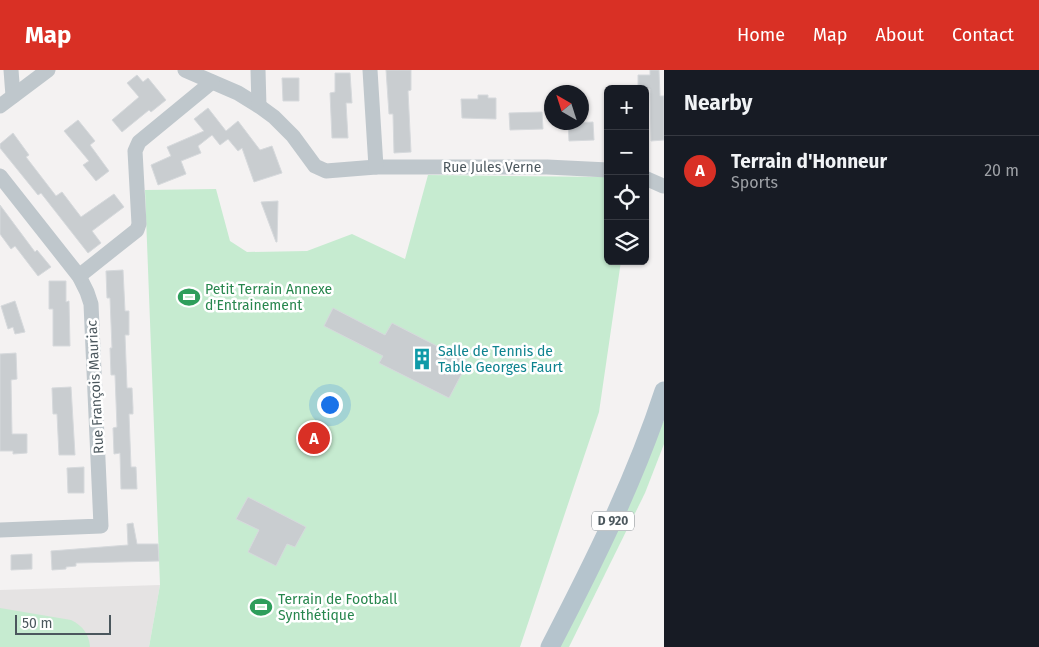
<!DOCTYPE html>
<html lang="en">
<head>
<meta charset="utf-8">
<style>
  :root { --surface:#171b24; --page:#20242c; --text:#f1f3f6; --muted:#9ea1a6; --line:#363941; --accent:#d93025 }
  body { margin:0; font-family:"Fira Sans",sans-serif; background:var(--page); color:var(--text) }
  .controls { position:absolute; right:15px; top:15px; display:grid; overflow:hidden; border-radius:8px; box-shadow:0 1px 4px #0004 }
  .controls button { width:45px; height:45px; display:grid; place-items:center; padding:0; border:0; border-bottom:1px solid var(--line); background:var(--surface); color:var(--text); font:25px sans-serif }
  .compass { position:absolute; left:544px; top:15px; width:45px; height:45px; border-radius:50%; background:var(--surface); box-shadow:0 1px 4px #0004; rotate:321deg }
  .scale { position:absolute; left:15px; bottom:12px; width:96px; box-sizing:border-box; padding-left:5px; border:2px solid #4b575d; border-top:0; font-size:14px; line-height:18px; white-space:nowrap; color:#4b575d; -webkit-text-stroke:4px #fff; paint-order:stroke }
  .you { position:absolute; left:329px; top:334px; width:18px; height:18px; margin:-12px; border:4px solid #fff; border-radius:50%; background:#1a73e8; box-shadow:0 0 0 8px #1a73e833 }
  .badge { display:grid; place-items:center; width:32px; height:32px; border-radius:50%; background:var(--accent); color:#fff; font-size:16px; font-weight:700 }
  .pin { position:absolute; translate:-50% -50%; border:2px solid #fff; box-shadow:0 1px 5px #0006 }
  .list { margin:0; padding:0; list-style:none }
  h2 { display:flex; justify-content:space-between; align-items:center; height:65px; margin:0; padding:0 20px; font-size:21px }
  h2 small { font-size:16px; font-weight:400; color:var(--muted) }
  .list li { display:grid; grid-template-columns:32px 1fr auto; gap:15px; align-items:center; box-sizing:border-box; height:70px; padding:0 20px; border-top:1px solid var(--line) }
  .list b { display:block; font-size:19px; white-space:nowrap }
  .list p { margin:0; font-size:16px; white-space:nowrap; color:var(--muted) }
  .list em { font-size:16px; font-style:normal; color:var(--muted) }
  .icon { flex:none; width:28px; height:28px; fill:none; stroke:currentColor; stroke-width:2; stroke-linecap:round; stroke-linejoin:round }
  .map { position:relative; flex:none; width:664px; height:577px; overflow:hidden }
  header { display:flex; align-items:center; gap:30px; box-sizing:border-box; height:70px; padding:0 25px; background:var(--accent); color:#fff }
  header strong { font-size:24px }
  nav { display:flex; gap:28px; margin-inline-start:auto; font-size:18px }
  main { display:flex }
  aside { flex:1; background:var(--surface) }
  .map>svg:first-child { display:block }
</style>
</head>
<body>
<header>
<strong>Map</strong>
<nav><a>Home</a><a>Map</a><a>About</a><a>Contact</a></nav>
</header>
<main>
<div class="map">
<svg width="664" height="577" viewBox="0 0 664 577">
  <rect width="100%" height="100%" fill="#f4f2f2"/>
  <polygon fill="#e5e3e3" points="160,515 149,577 0,577 0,520"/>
  <g fill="#c6ebd0">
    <polygon points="428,105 608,107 608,191 621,191 599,342 520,577 149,577 160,515 145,120 216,119 230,171 247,182 307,181 352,164 405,189"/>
    <polygon points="664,350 664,374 645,423 569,577 558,577"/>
    <path d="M0,538L71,550C83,556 89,564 90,577H0Z"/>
  </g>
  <g fill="#c9cdd0" stroke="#d6d9dc">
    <polygon points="386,0 411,0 411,20 408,21 411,82 394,83 393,44 389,44"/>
    <polygon points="650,0 659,0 660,26 664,26 664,70 651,71 650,19 638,19 638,5 650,5"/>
    <polygon points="335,3 350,3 352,33 346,33 348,68 332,68 330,23 335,22"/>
    <polygon points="137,5 143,12 148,8 166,30 151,42 149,40 122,62 112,50 139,27 127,13"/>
    <polygon points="282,8 299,8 299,31 283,31"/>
    <polygon points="478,25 488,25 488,28 496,28 496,49 462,48 461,29 478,29"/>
    <polygon points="208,38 226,61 238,51 260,80 272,76 282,103 254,112 242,78 238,81 228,69 220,75 212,65 198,76 201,83 181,91 186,104 158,115 151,95 171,86 167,77 204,61 194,49"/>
    <polygon points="542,42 543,59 510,60 509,43"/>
    <polygon points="78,50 95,71 90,75 109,101 96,111 83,95 89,91 64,61"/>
    <polygon points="593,52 594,70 569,71 568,53"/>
    <polygon points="13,63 29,85 26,87 56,126 62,122 81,147 114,124 124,137 92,161 101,173 88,183 41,123 38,125 0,78 0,74"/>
    <polygon points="278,131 277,172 276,172 261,132"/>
    <polygon points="0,135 35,182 37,180 51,197 38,206 15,176 11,179 0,164"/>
    <polygon points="123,200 125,241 129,241 129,265 125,265 127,318 132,318 133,338 133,344 129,344 131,397 136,397 137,419 121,419 120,383 114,384 113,358 117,357 115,305 111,305 110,278 112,278 110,228 107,228 106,201"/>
    <polygon points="49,211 66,211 66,232 69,231 70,276 53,276 53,239 49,239"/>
    <polygon points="15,231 25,262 15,264 13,257 8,259 1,236"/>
    <polygon points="333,238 385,265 392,253 468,292 449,328 379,293 383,286 324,256"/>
    <polygon points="16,283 17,309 11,310 12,364 27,364 27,383 13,384 13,381 0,381 0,284"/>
    <polygon points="71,317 75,385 59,385 57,344 53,344 52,318"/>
    <polygon points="84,397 84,423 68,423 67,398"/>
    <polygon points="248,427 306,457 295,477 287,474 276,496 248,482 259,460 236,449"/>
    <polygon points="133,453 137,474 158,474 159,491 76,493 76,496 66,497 66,499 52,500 51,481 128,475 127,454"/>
    <polygon points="32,484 32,499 11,500 11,485"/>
  </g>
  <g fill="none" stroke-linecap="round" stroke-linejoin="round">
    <g stroke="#bfc7cc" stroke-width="15">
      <polyline points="11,0 13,26"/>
      <polyline points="185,0 238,23 259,36 274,47 293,66 315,96 326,101 376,97 547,97 608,100"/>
      <polyline points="258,0 259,36"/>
      <polyline points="370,0 376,97"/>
      <polyline points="0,36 48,0"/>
      <polyline points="0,106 79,206 87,222 91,234 101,456 0,460"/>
      <polyline points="645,108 663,116"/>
      <polyline points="79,206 137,160 139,154 135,81 139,72 212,12"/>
    </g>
    <path stroke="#b5c4cd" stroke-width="19" d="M550,577C593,494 635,410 664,321"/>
  </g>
  <defs>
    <g id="stadium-bare" transform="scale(1.725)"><path d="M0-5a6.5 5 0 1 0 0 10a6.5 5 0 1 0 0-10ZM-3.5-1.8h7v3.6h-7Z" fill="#2e9e5b" stroke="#fff" stroke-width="2.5" paint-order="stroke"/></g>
    <g id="building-bare" transform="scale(1.725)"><path d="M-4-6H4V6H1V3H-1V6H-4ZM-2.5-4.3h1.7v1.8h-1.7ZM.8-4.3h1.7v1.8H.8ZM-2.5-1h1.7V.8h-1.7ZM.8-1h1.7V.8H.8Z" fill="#0f9aa8" stroke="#fff" stroke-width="2.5" paint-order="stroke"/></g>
  </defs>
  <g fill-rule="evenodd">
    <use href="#stadium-bare" x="189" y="227"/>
    <use href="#building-bare" x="422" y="289"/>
    <use href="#stadium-bare" x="261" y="537"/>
  </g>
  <g text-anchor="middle" stroke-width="5" stroke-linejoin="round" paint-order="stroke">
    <rect fill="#fff" stroke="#81898e" stroke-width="1" x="592" y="441.5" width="42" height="19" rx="4"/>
    <g font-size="12" font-weight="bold" fill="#4b575d">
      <text x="613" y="455">D 920</text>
    </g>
    <g font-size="14" fill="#4b575d" stroke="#fff">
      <text x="492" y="102">Rue Jules Verne</text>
      <text transform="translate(95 317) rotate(-93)" y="5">Rue François Mauriac</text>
    </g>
    <g font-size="14" fill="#27864d" stroke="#fff" text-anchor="start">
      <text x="205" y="224">Petit Terrain Annexe<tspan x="205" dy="16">d'Entrainement</tspan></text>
      <text x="278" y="534">Terrain de Football<tspan x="278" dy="16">Synthétique</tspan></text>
    </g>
    <g font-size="14" fill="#0d838f" stroke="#fff" text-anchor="start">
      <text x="438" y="286">Salle de Tennis de<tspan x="438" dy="16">Table Georges Faurt</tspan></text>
    </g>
  </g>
</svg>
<div class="controls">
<button>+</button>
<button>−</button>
<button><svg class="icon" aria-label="locate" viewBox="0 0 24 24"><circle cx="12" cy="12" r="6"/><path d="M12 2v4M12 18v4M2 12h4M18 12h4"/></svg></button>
<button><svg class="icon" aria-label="layers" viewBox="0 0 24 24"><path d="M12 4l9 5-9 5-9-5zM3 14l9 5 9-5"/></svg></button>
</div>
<svg class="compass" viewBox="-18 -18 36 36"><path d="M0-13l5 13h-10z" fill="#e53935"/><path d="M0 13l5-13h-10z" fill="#9ea1a6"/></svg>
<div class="scale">50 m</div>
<div class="you"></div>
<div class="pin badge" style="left:314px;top:368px">A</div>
</div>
<aside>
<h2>Nearby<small></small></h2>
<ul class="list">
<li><span class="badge">A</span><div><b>Terrain d'Honneur</b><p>Sports</p></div><em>20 m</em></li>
</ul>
</aside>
</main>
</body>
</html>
